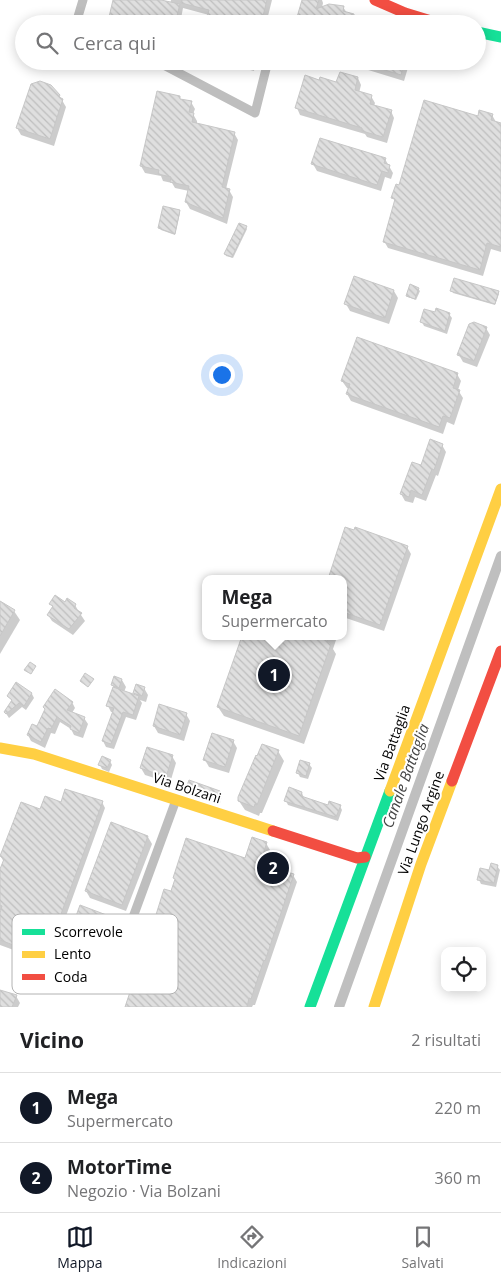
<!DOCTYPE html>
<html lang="it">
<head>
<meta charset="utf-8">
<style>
  :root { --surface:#fff; --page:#f2f2f2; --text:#202124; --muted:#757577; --line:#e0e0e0; --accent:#111827 }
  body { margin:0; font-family:"Open Sans",sans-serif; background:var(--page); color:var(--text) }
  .controls { position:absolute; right:15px; bottom:15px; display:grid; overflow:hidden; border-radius:10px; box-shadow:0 2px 12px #0003 }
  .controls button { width:45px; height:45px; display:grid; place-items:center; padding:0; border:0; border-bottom:1px solid var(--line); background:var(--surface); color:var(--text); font:25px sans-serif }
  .you { position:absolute; left:221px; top:374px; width:18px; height:18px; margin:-12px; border:4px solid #fff; border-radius:50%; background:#1a73e8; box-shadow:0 0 0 8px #1a73e833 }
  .badge { display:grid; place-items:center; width:32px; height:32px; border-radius:50%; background:var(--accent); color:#fff; font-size:16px; font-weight:700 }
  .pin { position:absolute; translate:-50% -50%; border:2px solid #fff; box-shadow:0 1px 5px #0006 }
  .popup { position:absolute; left:202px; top:575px; width:145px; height:65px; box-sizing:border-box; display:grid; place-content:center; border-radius:10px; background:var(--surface); filter:drop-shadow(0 1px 4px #0005); font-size:16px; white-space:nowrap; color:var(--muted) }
  .popup b { font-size:19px; color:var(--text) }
  .popup::after { content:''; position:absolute; left:50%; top:100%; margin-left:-10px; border:10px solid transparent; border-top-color:var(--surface) }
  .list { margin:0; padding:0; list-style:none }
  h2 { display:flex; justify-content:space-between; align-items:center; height:65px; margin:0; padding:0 20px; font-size:21px }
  h2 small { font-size:16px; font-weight:400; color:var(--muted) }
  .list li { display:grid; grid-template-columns:32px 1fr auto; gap:15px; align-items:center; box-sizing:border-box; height:70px; padding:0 20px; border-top:1px solid var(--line) }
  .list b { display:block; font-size:19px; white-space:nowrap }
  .list p { margin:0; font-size:16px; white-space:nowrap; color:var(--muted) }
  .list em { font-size:16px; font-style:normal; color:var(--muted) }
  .icon { flex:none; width:28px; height:28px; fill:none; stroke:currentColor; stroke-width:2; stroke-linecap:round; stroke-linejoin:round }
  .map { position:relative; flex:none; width:501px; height:1007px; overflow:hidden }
  .search { position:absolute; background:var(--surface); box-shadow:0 2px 12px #0003; left:15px; right:15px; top:15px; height:55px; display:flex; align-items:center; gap:12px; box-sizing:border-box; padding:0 18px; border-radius:28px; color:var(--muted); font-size:19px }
  .sheet { height:205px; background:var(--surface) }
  nav { display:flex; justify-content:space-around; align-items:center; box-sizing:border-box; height:70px; border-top:1px solid var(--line); background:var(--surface); font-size:14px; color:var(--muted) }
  nav a { display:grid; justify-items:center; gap:2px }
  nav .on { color:var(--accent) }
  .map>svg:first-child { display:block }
</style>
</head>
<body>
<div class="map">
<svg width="501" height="1007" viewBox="0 0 501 1007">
  <defs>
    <pattern id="building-back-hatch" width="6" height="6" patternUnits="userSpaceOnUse" patternTransform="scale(1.25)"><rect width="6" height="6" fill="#dfdfdf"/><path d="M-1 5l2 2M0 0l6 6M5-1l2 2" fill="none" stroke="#bebebe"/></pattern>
  </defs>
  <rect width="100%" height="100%" fill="#fff"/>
  <g fill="#0003">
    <polygon points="115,0 159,0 170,4 171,0 272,0 267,20 275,24 207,24 209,15 183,8 180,24 117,24 114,23 111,17"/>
    <polygon points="304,0 322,0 323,3 322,8 343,7 347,13 359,19 362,24 296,24"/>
    <polygon points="215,61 256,61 254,71"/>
    <polygon points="339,61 410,61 404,81"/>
    <polygon points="358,78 361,85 359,93 371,96 375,103 374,106 391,111 394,118 387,143 367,137 365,134 300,115 297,108 320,81 337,83"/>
    <polygon points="59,95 66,107 54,146 21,135 17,128"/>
    <polygon points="179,97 181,100 191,102 195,109 193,114 197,121 197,124 234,133 238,140 226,189 229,190 233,197 227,224 190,209 186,202 189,191 175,188 172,183 163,181 161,176 145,173 141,166"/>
    <polygon points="492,115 496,122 501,124 501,252 491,249 483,276 388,248 384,241 395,202 393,198 400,186"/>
    <polygon points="385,159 393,173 391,179 385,177 381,191 317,171 313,164"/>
    <polygon points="179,211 180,213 175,235 161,230 160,228"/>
    <polygon points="246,227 247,229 233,258 226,256 225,254"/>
    <polygon points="355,278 394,291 398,298 389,324 350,311 346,304"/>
    <polygon points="418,289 420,291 416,300 408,297 407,296"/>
    <polygon points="452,291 498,292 499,294 495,305 453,293"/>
    <polygon points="449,314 452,318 447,334 424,326 422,322"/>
    <polygon points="486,328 490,335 477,367 463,362 459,355"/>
    <polygon points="457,374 461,381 458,390 463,398 454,425 447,422 443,434 351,401 347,394 349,389 347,388 342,381"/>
    <polygon points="442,445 446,452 438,476 436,475 426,501 415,497 413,503 405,501 401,494 421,467"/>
    <polygon points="407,547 411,554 384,631 343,617 343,579"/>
    <polygon points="0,603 14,611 20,620 0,654"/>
    <polygon points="66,603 75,605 79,612 85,621 73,635 52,621 48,615 53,608 51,604"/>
    <polygon points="243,636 337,637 333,649 336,654 304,744 224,716 218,707"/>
    <polygon points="122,680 126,687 124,692 137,697 135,693 144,688 148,695 146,702 140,700 142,703 136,720 126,717 114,749 106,747 103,741 114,712 111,712 108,706 114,688 112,685"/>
    <polygon points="16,684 32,694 34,698 26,710 22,707 9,718 5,712 13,702 8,696"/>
    <polygon points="72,702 75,708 72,713 84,718 88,724 83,738 74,735 71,729 60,722 55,734 51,733 45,748 31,741 28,735"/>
    <polygon points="186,714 190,721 184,741 158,733 154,726"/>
    <polygon points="233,741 237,748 229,773 209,767 205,760"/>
    <polygon points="278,751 284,761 262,813 260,813 259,816 245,810 239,801"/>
    <polygon points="172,756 176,763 170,783 145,775 141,768"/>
    <polygon points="110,761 112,765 109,772 102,769 100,765"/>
    <polygon points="309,764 312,768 308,779 300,777 298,773"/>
    <polygon points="189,781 220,792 222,796 220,803 189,793 187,788"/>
    <polygon points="302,793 304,798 329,806 340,806 342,810 338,821 288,805 286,801"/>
    <polygon points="102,802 105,808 49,963 0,945 0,916 2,911 0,910 0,872 4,862 1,857 22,804 41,811 62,803"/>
    <polygon points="148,837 152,844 126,911 90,898 86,891"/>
    <polygon points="266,843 270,850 265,866 293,875 297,882 255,1005 253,1005 252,1007 127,1007 161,925 156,918 172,893 245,860"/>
    <polygon points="497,866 500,870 496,887 481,884 479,880"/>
    <polygon points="81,907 117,920 121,927 104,972 68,959 64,952"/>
    <polygon points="57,986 58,987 56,994 45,988"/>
    <polygon points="0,990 16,996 20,1003 18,1007 0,1007"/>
  </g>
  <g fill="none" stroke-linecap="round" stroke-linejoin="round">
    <polyline stroke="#bfbfbf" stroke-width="10" points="339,1007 501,556"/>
  </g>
  <g fill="url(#building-back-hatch)" stroke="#c7c7c7">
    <polygon points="113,0 161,0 180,4 175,24 134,24 109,17"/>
    <polygon points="182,0 267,0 261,24 205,24 209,10 181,3"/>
    <polygon points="302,0 319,0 316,9 329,4 344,6 343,11 354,14 354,16 360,18 358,24 295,24"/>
    <polygon points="362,61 405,61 401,75 362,63"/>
    <polygon points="340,72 358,77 355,90 372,95 370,104 392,110 383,137 362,131 362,128 295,108 305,75 319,80 320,77 336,82"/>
    <polygon points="40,81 51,85 60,95 59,97 63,99 50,139 16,128 31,84"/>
    <polygon points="157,91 180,96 180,99 192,101 189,112 194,113 192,122 235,132 222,187 230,189 223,218 185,202 189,186 170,182 171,177 158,174 159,170 140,166"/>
    <polygon points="424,100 478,116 479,110 493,114 491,120 501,123 501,247 487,243 480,270 383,242 395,199 391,198 396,184 399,185"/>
    <polygon points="320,138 386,158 384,163 390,165 388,173 382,171 377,185 311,164"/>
    <polygon points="163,206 180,210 175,234 158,228"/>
    <polygon points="239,223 247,226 232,257 224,254"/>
    <polygon points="354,276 394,290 385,318 344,304"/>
    <polygon points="454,278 499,291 495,304 450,291"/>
    <polygon points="410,284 419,288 415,299 406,296"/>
    <polygon points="436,308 450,313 445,331 420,322 424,309 435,312"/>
    <polygon points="474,322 487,327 474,361 457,355 469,324"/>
    <polygon points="357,337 458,373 453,388 460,390 450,418 443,416 439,427 346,394 350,384 341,381"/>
    <polygon points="430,439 443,444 434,470 432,469 422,495 411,490 409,497 400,494 412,462 421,465"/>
    <polygon points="345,527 354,530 355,527 408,546 380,625 343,612 343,579 328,579"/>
    <polygon points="55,595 65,602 67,598 76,604 74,608 82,613 69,629 47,615 53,606 49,604"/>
    <polygon points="0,601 15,610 0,636"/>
    <polygon points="242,636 329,636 327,641 331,644 299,736 217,707"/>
    <polygon points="30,662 36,666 31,674 24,670"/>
    <polygon points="85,673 94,679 88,687 80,681"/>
    <polygon points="114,676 122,679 119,688 111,685"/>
    <polygon points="16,682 32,693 24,706 19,703 6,714 4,712 12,700 7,696"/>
    <polygon points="136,684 145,687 142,696 133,693"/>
    <polygon points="113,687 139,696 133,715 123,712 111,744 102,741 114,708 106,706"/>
    <polygon points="55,689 73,702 67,710 85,717 79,733 70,729 71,726 57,717 51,729 48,728 41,742 27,735 32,724 37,726 45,709 43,707"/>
    <polygon points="159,704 187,713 180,735 153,726"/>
    <polygon points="212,733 234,740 225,767 203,760"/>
    <polygon points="262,744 279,750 257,805 255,804 254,807 238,801 238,797 256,755 257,756"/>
    <polygon points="147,747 173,755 166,777 140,768"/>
    <polygon points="102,756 111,760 107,768 98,765"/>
    <polygon points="300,760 310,763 306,776 296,773"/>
    <polygon points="189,780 220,791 217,800 186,788"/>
    <polygon points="289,787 302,792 301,796 328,805 329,801 341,805 336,817 284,801"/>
    <polygon points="65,789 103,801 45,957 0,940 0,913 2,906 0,905 0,869 4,859 0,856 21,802 40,809 45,796 61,802"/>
    <polygon points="111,822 148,836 122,905 85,891"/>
    <polygon points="252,837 267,842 260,864 294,874 265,961 264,960 251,999 249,998 247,1007 125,1007 149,935 155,937 161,920 155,918 164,889 171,891 175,879 173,878 186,838 245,858"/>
    <polygon points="491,863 498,865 494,883 477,880 480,868 489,870"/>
    <polygon points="80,905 117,919 100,966 63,952"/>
    <polygon points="46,980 58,985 55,992 43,988"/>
    <polygon points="0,990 17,995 12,1007 0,1007"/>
  </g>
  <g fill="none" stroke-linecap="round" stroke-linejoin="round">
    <g stroke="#bebebe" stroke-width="9">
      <polyline points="83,0 77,20 85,24"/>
      <polyline points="156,61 255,113 268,61"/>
      <polyline points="56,967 107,988 176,800"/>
    </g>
    <g stroke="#16e098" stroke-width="11">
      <polyline points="477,32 501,37"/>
      <polyline points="310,1007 390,791"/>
    </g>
    <g stroke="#ffcf43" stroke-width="11">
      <polyline points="0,748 34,754 273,831"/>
      <polyline points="390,791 501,489"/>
      <polyline points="374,1007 421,864 452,781"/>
    </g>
    <g stroke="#f24e42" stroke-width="11">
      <polyline points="375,0 405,13 441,24"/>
      <polyline points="452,781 501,651"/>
      <polyline points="273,831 357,858 365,857"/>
    </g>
  </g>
  <g text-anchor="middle" stroke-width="4" stroke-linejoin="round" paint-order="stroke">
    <g font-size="14" fill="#000" stroke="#fff">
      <text transform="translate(392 743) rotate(-70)" y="5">Via Battaglia</text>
      <text transform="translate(187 788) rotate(18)" y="5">Via Bolzani</text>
      <text transform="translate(421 823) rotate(-70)" y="5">Via Lungo Argine</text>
    </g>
    <g font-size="15" font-style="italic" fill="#444" stroke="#fff">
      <text transform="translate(406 776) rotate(-70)" y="5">Canale Battaglia</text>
    </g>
  </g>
  <rect x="12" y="914" width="166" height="80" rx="8" fill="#fff" stroke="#b2b2b2" stroke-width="1"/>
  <rect x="22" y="929" width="23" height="6" fill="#16e098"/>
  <rect x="22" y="951" width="23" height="7" fill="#ffcf43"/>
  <rect x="22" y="974" width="23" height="6" fill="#f24e42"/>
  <g font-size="14" fill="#000">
    <text x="54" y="937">Scorrevole</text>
    <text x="54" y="959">Lento</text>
    <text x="54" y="982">Coda</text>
  </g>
</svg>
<div class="controls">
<button><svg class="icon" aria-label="locate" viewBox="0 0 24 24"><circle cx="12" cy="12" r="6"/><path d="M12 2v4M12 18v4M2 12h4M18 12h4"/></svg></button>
</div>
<div class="you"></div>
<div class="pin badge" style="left:274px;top:675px">1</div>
<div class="popup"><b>Mega</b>Supermercato</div>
<div class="pin badge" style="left:273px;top:868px">2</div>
<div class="search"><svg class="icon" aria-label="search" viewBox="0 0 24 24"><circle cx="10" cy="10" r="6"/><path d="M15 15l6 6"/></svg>Cerca qui</div>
</div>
<section class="sheet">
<h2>Vicino<small>2 risultati</small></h2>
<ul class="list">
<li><span class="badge">1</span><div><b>Mega</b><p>Supermercato</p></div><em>220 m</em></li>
<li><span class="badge">2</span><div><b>MotorTime</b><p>Negozio · Via Bolzani</p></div><em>360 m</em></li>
</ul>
</section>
<nav>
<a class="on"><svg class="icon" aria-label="map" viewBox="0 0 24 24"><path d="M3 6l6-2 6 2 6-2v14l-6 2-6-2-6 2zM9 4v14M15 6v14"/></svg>Mappa</a>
<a><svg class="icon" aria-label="directions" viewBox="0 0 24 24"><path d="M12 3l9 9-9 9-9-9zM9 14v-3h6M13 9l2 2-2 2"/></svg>Indicazioni</a>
<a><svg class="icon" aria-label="saved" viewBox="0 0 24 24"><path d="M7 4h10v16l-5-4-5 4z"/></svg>Salvati</a>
</nav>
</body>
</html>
